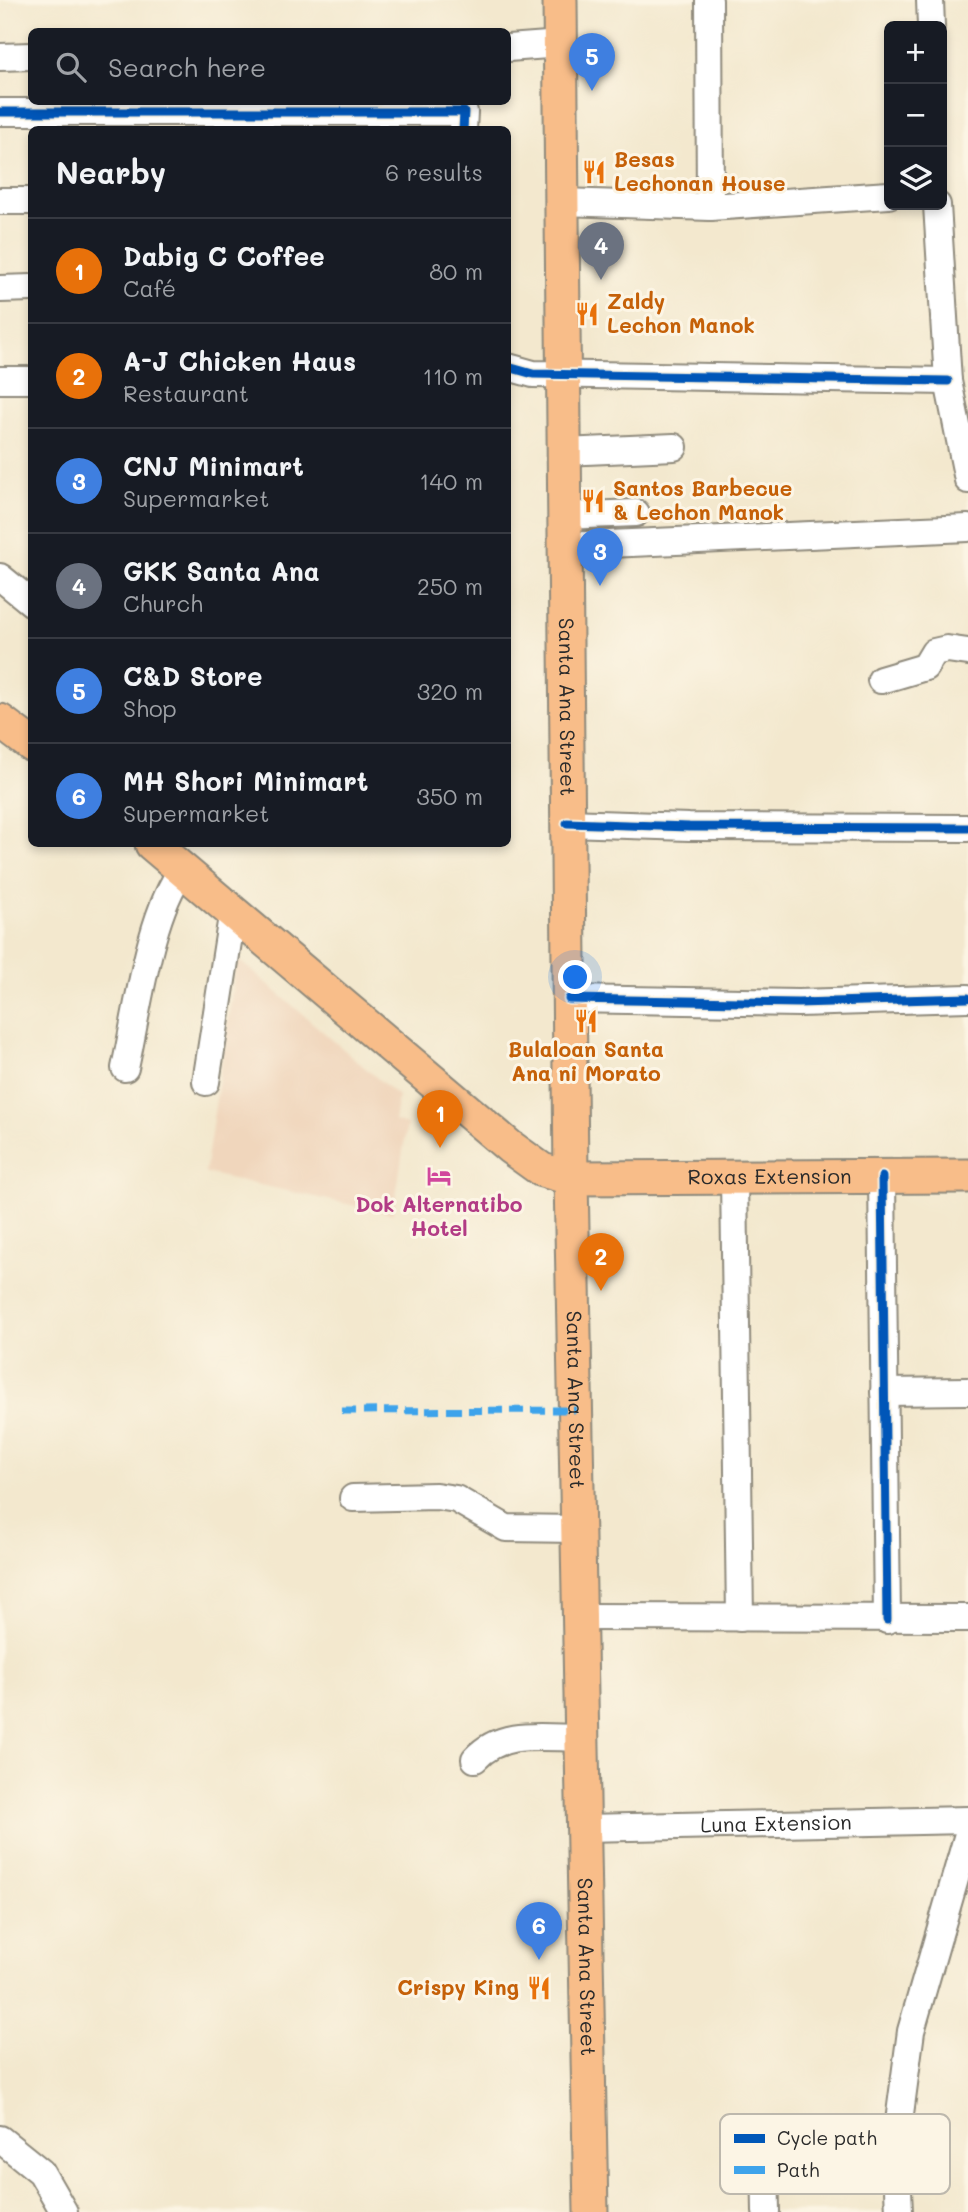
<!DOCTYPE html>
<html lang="en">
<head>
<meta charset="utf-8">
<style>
  :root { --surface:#171b24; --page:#20242c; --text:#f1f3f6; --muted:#9ea1a6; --line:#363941; --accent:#8c9099 }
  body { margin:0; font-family:Mali,sans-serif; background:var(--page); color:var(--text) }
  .controls { position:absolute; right:21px; top:21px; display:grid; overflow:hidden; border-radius:10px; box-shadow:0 4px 10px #0003 }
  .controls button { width:63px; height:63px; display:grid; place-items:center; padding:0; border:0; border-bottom:2px solid var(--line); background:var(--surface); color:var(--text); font:35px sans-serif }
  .you { position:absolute; left:576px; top:978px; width:24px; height:24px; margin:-18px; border:5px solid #fff; border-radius:50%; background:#1a73e8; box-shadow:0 0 0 10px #1a73e833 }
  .badge { display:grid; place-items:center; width:46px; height:46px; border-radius:50%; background:var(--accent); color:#fff; font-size:23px; font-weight:700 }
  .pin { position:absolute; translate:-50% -58px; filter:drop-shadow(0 2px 4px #0008) }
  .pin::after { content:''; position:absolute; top:37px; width:24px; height:21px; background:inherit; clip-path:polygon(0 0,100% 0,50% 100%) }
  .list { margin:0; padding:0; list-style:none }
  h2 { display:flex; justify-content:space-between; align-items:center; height:91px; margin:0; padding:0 28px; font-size:30px }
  h2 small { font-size:23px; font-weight:400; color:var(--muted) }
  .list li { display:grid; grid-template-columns:46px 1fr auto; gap:21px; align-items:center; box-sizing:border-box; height:105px; padding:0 28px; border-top:2px solid var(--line) }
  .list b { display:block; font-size:26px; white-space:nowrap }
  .list p { margin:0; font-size:23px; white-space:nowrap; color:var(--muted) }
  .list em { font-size:23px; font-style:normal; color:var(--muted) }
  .icon { flex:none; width:38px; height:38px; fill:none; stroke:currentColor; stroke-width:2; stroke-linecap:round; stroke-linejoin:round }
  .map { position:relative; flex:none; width:968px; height:2212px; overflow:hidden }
  .search { position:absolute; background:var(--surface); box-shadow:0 4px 10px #0003; left:28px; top:28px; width:483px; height:77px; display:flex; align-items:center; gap:18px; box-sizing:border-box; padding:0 24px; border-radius:10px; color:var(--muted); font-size:26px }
  .panel { position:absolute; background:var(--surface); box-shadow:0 4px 10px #0003; left:28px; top:126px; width:483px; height:721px; border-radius:10px }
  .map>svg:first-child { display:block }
</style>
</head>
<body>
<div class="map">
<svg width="968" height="2212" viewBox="0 0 968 2212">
  <rect width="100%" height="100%" fill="#fcf5e5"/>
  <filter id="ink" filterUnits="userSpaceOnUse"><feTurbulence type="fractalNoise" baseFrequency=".0143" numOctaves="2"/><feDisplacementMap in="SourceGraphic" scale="14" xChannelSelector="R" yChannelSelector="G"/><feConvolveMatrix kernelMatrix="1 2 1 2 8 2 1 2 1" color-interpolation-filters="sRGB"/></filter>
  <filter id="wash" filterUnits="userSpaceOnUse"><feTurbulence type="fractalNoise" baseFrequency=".00686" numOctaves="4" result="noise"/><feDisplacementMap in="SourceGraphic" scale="28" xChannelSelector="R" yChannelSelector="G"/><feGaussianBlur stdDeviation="1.57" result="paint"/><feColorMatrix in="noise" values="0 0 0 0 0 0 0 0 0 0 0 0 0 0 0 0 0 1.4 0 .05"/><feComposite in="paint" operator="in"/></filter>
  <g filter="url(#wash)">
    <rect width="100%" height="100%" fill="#f3e8ce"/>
    <polygon fill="#f0d6bc" points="237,958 398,1096 394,1121 407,1125 393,1214 205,1173"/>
  </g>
  <g filter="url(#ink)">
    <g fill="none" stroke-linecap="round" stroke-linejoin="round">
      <g stroke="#8f8a7c" stroke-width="30">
        <g id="minor">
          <polyline points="709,0 710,207"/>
          <polyline points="930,0 931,26"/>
          <polyline points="508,48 561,44"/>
          <polyline points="0,57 32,56"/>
          <polyline points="0,112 464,112 463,130"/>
          <polyline points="0,201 32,201"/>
          <polyline points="563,202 710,207 889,195"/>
          <polyline points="937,205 948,381 968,480"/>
          <polyline points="0,289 32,288"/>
          <polyline points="508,367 533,374 948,381"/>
          <polyline points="0,380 32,380"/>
          <polyline points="564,452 674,447"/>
          <polyline points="564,516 636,513"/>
          <polyline points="564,546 968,528"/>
          <polyline points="0,577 32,603"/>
          <polyline points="881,680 925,667 934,652 947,649 968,652"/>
          <polyline points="567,823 689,827 968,828"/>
          <polyline points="569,999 798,1003 968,998"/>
          <path d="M125,1068C138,1010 149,914 183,869"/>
          <polyline points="206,1082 233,910"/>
          <polyline points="734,1177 740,1618"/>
          <polyline points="882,1177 887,1620"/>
          <polyline points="884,1392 968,1391"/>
          <polyline points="353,1498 436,1496 456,1499 506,1528 578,1529"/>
          <polyline points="580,1617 968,1618"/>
          <path d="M475,1759C502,1729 544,1738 582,1738"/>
          <path id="s1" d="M584,1828L968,1820"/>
          <polyline points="0,2139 41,2172 64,2212"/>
          <polyline points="765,2155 766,2212"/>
          <polyline points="899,2212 896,2144 911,2031 968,1834"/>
        </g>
      </g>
      <g stroke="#8f8a7c" stroke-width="37">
        <g id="major">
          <path id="s2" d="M560,0L571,1178L591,2212"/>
          <polyline points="0,721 32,745"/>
          <path id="s3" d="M152,844L510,1147L542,1170L571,1178L968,1176"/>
        </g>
      </g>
      <use href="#minor" stroke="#fff" stroke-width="26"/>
      <use href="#major" stroke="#f8bd89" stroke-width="33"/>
      <polyline stroke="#3ea3eb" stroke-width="7" stroke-dasharray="14 7" stroke-linecap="butt" points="342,1411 576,1410"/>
      <g stroke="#fcf5e5" stroke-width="13">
        <g id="cycleway">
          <polyline points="0,112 464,112 463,130"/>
          <polyline points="508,367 533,374 948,381"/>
          <polyline points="567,823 689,827 968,828"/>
          <polyline points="569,999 798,1003 968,998"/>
          <polyline points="882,1177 887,1620"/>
        </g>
      </g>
      <use href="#cycleway" stroke="#0057b8" stroke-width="9"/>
    </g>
  </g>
  <defs>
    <g id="restaurant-bare" transform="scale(1.89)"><path d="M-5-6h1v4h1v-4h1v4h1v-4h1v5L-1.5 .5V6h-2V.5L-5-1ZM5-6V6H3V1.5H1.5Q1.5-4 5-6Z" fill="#e8710a" stroke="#fcf5e5" stroke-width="2.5" paint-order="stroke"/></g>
    <g id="hotel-bare" transform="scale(1.89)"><path d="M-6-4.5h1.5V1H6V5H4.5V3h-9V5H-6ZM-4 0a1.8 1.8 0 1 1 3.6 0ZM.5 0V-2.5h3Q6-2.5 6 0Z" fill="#d1479c" stroke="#fcf5e5" stroke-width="2.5" paint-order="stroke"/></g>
  </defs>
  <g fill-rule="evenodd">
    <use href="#restaurant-bare" x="594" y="172"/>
    <use href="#restaurant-bare" x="587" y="314"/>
    <use href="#restaurant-bare" x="593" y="501"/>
    <use href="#restaurant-bare" x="586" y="1021"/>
    <use href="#hotel-bare" x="439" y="1176"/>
    <use href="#restaurant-bare" x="539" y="1988"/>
  </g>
  <g text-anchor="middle" stroke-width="6" stroke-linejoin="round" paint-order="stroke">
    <g font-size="21" font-weight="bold" fill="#c56008" stroke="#fcf5e5" text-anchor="start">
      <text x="614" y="167">Besas<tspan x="614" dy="24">Lechonan House</tspan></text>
      <text x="607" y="309">Zaldy<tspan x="607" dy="24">Lechon Manok</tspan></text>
      <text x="613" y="496">Santos Barbecue<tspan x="613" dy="24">&amp; Lechon Manok</tspan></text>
      <text x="586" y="1057" text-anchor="middle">Bulaloan Santa<tspan x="586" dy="24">Ana ni Morato</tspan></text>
      <text x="519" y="1995" text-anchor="end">Crispy King</text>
    </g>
    <g font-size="21" fill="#2b2b2b" stroke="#fcf5e5">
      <text dy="7" stroke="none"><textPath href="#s2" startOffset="707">Santa Ana Street</textPath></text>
      <text dy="7" stroke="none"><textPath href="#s3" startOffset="737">Roxas Extension</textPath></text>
      <text dy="7" stroke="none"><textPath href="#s2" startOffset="1400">Santa Ana Street</textPath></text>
      <text dy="7" stroke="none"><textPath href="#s1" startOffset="192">Luna Extension</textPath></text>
      <text dy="7" stroke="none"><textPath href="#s2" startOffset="1967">Santa Ana Street</textPath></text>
    </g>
    <g font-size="21" font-weight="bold" fill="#b23c85" stroke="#fcf5e5">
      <text x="439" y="1212">Dok Alternatibo<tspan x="439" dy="24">Hotel</tspan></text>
    </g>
  </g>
  <rect x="720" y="2114" width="230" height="80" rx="10" fill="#fcf5e5" stroke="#bdb8ad" stroke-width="2"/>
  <rect x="734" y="2134" width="31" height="9" fill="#0057b8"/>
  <rect x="734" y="2166" width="31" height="8" fill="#3ea3eb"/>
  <g font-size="19" fill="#2b2b2b">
    <text x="777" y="2145">Cycle path</text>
    <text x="777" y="2177">Path</text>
  </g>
</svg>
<div class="controls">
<button>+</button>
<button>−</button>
<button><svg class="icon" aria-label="layers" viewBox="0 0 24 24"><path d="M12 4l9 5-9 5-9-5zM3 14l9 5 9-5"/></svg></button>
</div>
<div class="you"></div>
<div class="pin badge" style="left:440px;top:1148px;background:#e8710a">1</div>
<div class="pin badge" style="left:601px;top:1291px;background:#e8710a">2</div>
<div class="pin badge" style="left:600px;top:586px;background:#3f7fe0">3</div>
<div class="pin badge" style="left:601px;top:280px;background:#6b7280">4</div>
<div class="pin badge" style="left:592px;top:91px;background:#3f7fe0">5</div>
<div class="pin badge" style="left:539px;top:1960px;background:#3f7fe0">6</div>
<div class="search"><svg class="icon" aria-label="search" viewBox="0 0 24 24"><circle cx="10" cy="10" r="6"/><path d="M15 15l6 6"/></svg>Search here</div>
<section class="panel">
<h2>Nearby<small>6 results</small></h2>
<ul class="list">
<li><span class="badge" style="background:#e8710a">1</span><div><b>Dabig C Coffee</b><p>Café</p></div><em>80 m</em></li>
<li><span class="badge" style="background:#e8710a">2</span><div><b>A-J Chicken Haus</b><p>Restaurant</p></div><em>110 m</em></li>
<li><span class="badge" style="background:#3f7fe0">3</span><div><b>CNJ Minimart</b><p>Supermarket</p></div><em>140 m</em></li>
<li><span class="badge" style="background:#6b7280">4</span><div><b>GKK Santa Ana</b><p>Church</p></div><em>250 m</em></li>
<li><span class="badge" style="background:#3f7fe0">5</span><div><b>C&amp;D Store</b><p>Shop</p></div><em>320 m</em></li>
<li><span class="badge" style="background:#3f7fe0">6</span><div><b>MH Shori Minimart</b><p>Supermarket</p></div><em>350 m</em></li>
</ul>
</section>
</div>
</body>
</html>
